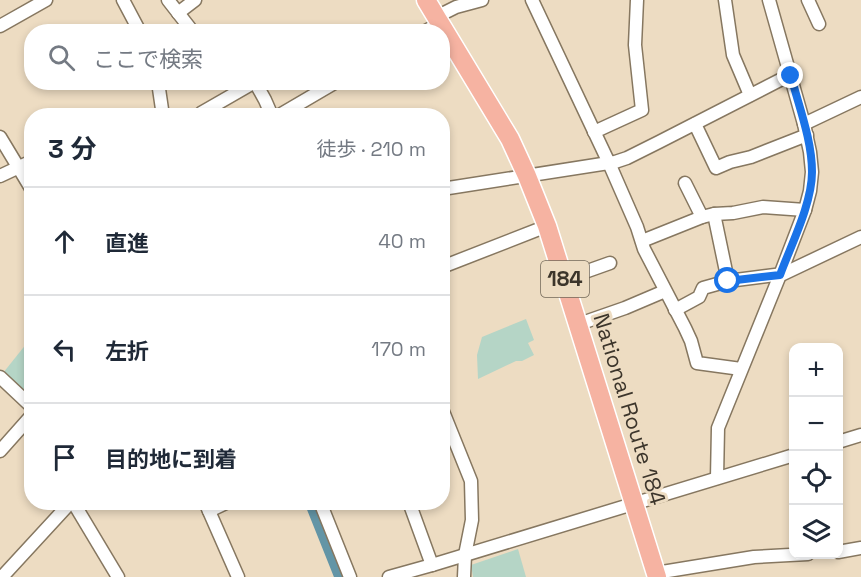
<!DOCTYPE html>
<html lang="ja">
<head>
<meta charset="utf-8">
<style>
  :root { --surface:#fff; --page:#f6f6f7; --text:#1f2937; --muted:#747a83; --line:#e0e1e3 }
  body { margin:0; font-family:"Space Grotesk","Noto Sans JP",sans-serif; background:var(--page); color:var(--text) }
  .controls { position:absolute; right:18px; bottom:18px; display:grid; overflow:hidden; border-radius:12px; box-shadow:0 3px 9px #0003 }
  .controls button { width:54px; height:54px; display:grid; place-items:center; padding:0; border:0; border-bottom:2px solid var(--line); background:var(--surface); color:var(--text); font:30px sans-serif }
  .stop { position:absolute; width:18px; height:18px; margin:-14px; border:4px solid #1a73e8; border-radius:50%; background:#fff }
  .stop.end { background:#1a73e8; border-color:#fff; box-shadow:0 2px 6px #0008 }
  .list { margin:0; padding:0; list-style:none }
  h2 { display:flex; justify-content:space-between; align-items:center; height:78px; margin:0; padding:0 24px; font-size:26px }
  h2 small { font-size:20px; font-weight:400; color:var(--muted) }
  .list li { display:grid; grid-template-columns:39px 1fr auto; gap:18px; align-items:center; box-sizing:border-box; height:108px; padding:0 24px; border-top:2px solid var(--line) }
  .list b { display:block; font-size:22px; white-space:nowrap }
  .list em { font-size:20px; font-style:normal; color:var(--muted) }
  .icon { flex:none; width:33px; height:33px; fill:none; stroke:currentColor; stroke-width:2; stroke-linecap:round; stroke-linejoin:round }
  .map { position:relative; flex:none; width:861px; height:577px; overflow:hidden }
  .search { position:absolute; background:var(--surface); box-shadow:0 3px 9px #0003; left:24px; top:24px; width:426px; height:66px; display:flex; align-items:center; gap:15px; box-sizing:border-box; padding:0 21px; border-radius:24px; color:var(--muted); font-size:22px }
  .panel { position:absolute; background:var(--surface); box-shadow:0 3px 9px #0003; left:24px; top:108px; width:426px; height:402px; border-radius:24px }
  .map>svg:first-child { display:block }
</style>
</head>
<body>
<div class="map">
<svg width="861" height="577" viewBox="0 0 861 577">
  <rect width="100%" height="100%" fill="#eddcc2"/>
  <g fill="#b5d5c6">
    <polygon points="526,319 534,340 528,343 534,355 522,361 516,361 478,379 477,355 482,337"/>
    <polygon points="27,343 31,347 31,400 3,373"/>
    <polygon points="518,549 526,577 473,577 471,565"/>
  </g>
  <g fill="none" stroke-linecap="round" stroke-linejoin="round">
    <polyline stroke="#6395a6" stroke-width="15" points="312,502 342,577"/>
    <g stroke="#867760" stroke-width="15">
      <g id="minor">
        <polyline points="123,0 140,32"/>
        <polyline points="168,0 193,32"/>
        <polyline points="532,0 609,163 637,227 644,249 685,328 691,341 697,363 741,369"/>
        <polyline points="725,0 733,55 750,95"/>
        <polyline points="808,0 819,24"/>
        <polyline points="178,13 195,0"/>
        <polyline points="0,26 46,0"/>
        <polyline points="424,32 440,23 442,14 456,7 482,0"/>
        <polyline points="158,82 163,116"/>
        <polyline points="255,82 265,100 272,116"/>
        <polyline points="201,113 255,82"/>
        <polyline points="278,116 336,82"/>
        <polyline points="695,124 716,168 730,162 751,157 807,135"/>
        <polyline points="804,124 861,97"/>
        <polyline points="594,132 642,110 635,45 637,0"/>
        <polyline points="0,137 32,190"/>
        <polyline points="0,176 32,161"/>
        <polyline points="685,183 702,217"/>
        <polyline points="442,189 615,162 627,158 659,142 780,80 791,76"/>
        <polyline points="714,214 728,281"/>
        <polyline points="642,241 702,217 714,214 733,213 763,207 805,210"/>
        <polyline points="442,267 547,226"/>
        <polyline points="565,279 610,263"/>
        <polyline points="675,310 699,297 703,288 728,281 783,274 861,237"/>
        <polyline points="579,324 625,308 665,291"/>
        <polyline points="0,377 32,407"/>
        <polyline points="442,409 471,481 472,520 465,555 464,577"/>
        <polyline points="838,442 861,435"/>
        <polyline points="0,451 32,415"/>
        <polyline points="717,478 718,428 780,275 805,210 810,191 812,172 810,152 804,124 769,0"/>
        <polyline points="73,502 118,577"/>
        <polyline points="205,502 238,577"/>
        <polyline points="320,502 350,577"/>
        <polyline points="409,502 432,565"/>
        <polyline points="209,511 228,502"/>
        <polyline points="838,552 861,548"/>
        <polyline points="656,573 754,557 808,554"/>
        <polyline points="2,577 71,502"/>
        <polyline points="389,577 432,565 794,455"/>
      </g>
    </g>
    <g stroke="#fff" stroke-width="21">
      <polyline id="highway" points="426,0 510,139 527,176 547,226 657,577"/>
    </g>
    <use href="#minor" stroke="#fff" stroke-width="12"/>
    <use href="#highway" stroke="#f6b3a2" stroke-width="18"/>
  </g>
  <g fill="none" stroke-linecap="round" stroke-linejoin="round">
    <path stroke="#1a73e8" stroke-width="8" d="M728,281L780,275C791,245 812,204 812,172C812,140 799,107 791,76"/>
  </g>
  <g text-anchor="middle" stroke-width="6" stroke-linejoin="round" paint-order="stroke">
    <rect fill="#eddcc2" stroke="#716758" stroke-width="1.5" x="541" y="261" width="48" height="36" rx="4.5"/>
    <g font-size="21" font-weight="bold" fill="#3c352b">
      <text x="565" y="286">184</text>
    </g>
    <g font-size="22" fill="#3c352b" stroke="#eddcc2">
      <text transform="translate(630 409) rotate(73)" y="8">National Route 184</text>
    </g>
  </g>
</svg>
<div class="controls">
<button>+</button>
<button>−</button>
<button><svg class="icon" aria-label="locate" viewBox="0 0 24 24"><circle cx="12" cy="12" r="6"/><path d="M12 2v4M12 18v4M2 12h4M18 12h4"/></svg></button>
<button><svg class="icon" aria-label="layers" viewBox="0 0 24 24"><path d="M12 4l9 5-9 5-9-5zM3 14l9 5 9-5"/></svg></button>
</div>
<div class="stop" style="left:728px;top:281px"></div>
<div class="stop end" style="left:791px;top:76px"></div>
<div class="search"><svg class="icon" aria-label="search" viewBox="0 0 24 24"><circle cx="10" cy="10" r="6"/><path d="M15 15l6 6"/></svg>ここで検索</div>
<section class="panel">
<h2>3 分<small>徒歩 · 210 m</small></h2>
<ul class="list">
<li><svg class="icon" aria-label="ahead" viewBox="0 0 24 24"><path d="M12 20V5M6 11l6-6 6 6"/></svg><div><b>直進</b></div><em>40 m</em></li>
<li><svg class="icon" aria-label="left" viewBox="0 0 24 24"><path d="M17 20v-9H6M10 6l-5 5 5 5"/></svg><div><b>左折</b></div><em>170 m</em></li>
<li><svg class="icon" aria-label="arrive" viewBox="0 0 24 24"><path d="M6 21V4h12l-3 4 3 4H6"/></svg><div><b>目的地に到着</b></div></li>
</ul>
</section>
</div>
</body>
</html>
